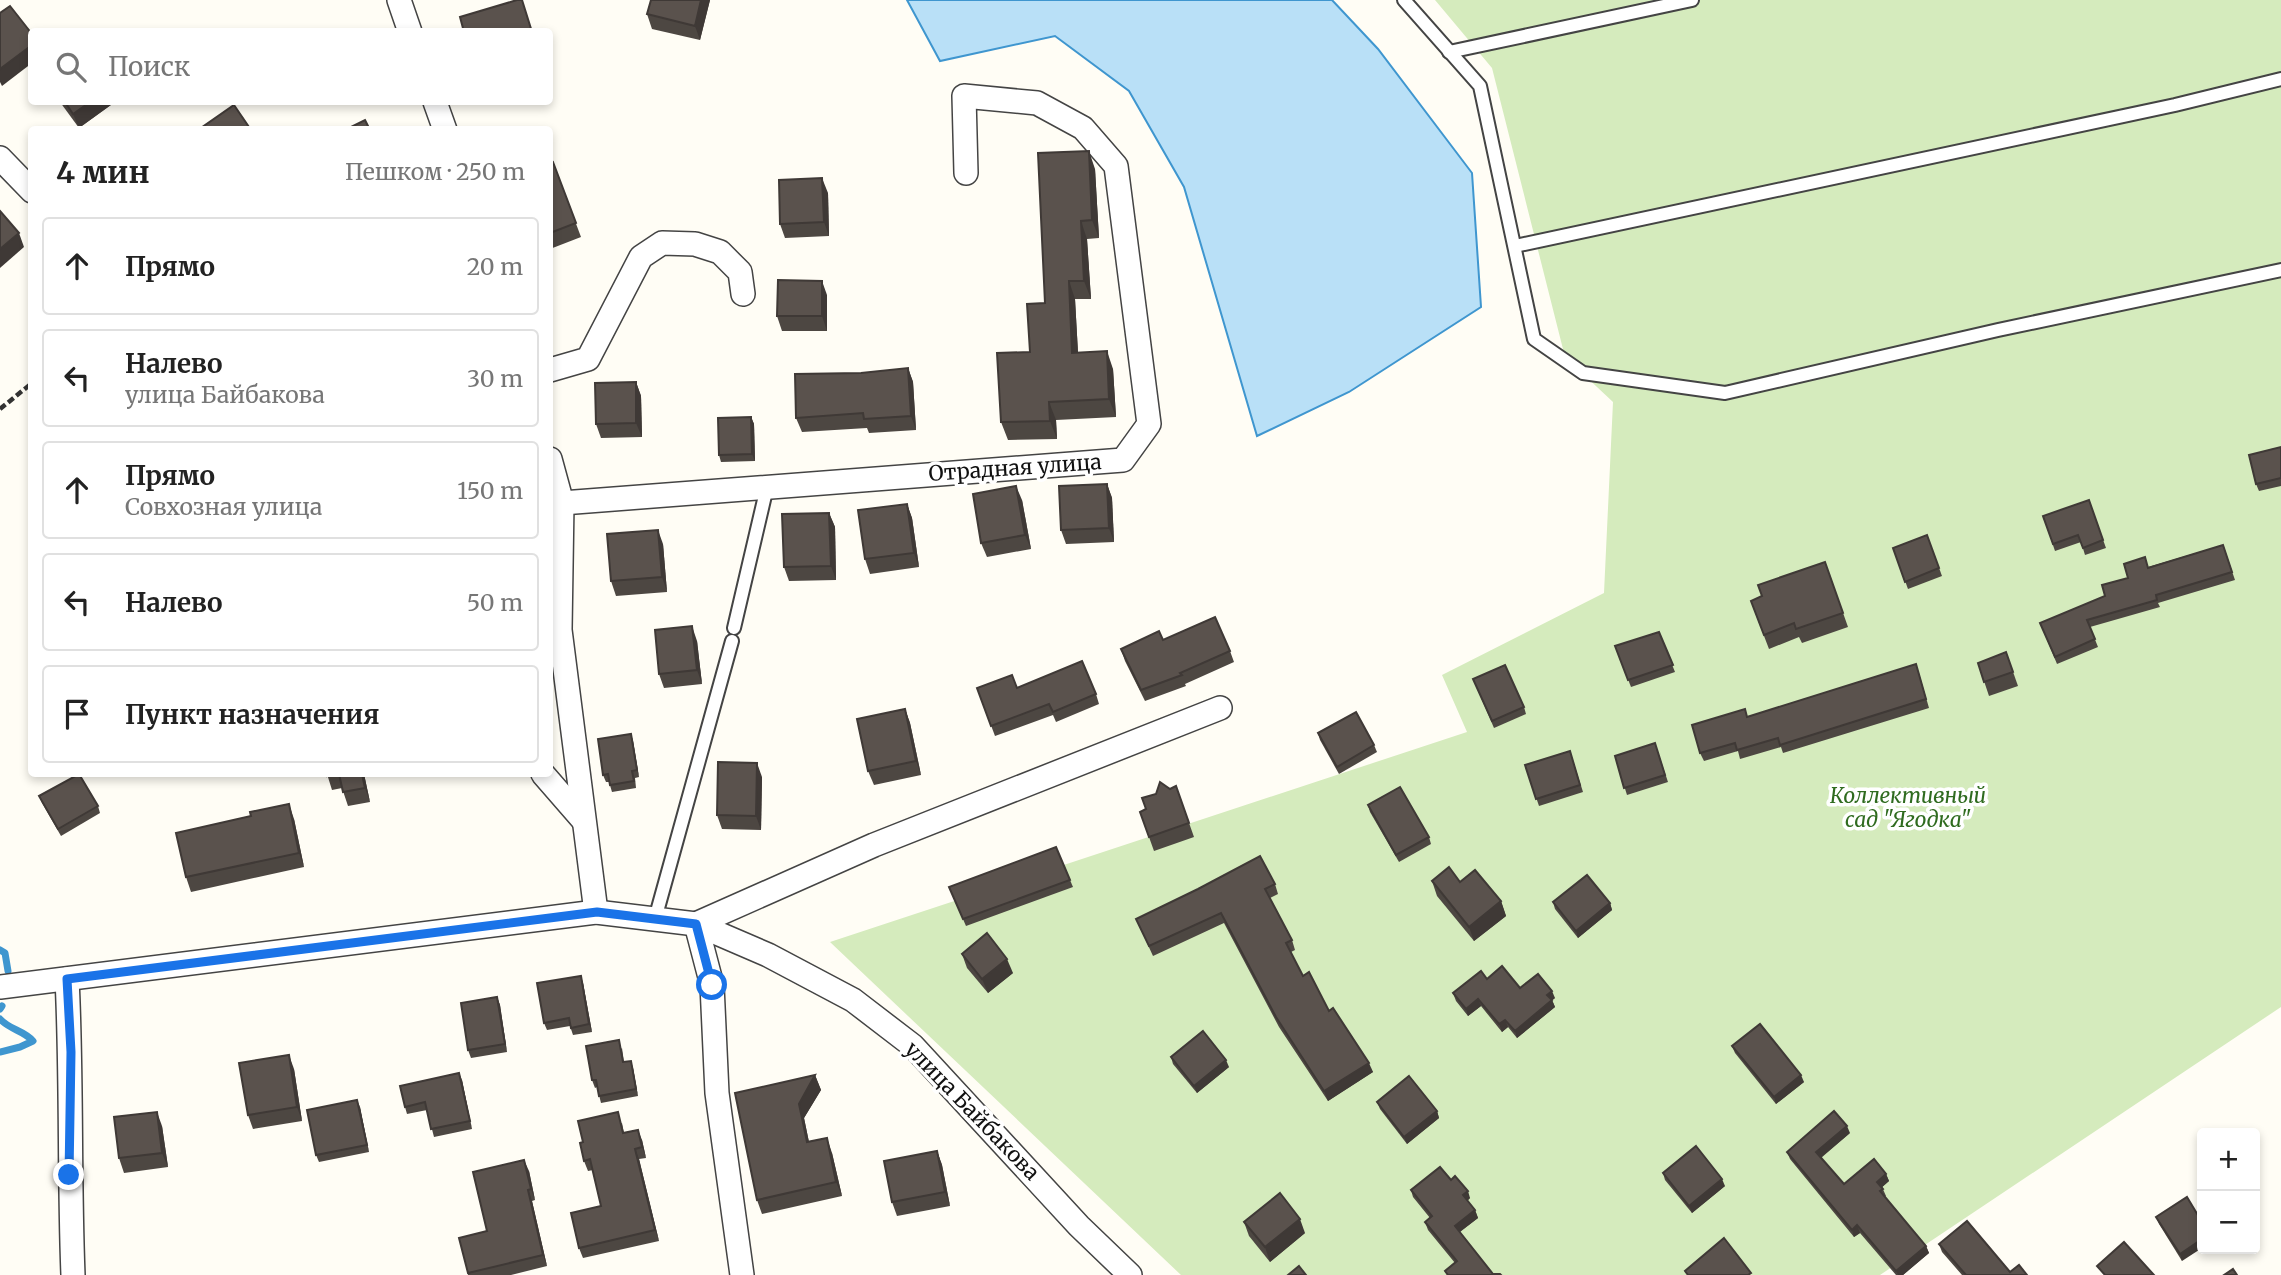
<!DOCTYPE html>
<html lang="ru">
<head>
<meta charset="utf-8">
<style>
  :root { --surface:#fff; --page:#f6f6f6; --text:#222; --muted:#767676; --line:#e0e0e0 }
  body { margin:0; font-family:Merriweather,serif; background:var(--page); color:var(--text) }
  .controls { position:absolute; right:21px; bottom:21px; display:grid; overflow:hidden; border-radius:7px; box-shadow:0 4px 10px #0003 }
  .controls button { width:63px; height:63px; display:grid; place-items:center; padding:0; border:0; border-bottom:2px solid var(--line); background:var(--surface); color:var(--text); font:35px sans-serif }
  .stop { position:absolute; width:21px; height:21px; margin:-16px; border:5px solid #1a73e8; border-radius:50%; background:#fff }
  .stop.end { background:#1a73e8; border-color:#fff; box-shadow:0 2px 7px #0008 }
  .list { margin:0; padding:0; list-style:none }
  h2 { display:flex; justify-content:space-between; align-items:center; height:91px; margin:0; padding:0 28px; font-size:30px }
  h2 small { font-size:23px; font-weight:400; color:var(--muted) }
  .list li { display:grid; grid-template-columns:46px 1fr auto; gap:21px; align-items:center; box-sizing:border-box; height:98px; margin:0 14px 14px; padding:0 14px; border:2px solid var(--line); border-radius:7px }
  .list b { display:block; font-size:26px; white-space:nowrap }
  .list p { margin:0; font-size:23px; white-space:nowrap; color:var(--muted) }
  .list em { font-size:23px; font-style:normal; color:var(--muted) }
  .icon { flex:none; width:38px; height:38px; fill:none; stroke:currentColor; stroke-width:2; stroke-linecap:round; stroke-linejoin:round }
  .map { position:relative; flex:none; width:2281px; height:1275px; overflow:hidden }
  .search { position:absolute; background:var(--surface); box-shadow:0 4px 10px #0003; left:28px; top:28px; width:525px; height:77px; display:flex; align-items:center; gap:18px; box-sizing:border-box; padding:0 24px; border-radius:7px; color:var(--muted); font-size:26px }
  .panel { position:absolute; background:var(--surface); box-shadow:0 4px 10px #0003; left:28px; top:126px; width:525px; height:651px; border-radius:7px }
  .map>svg:first-child { display:block }
</style>
</head>
<body>
<div class="map">
<svg width="2281" height="1275" viewBox="0 0 2281 1275">
  <rect width="100%" height="100%" fill="#fffdf5"/>
  <polygon fill="#d5ebbd" points="1435,0 2281,0 2281,1007 1880,1275 1181,1275 830,942 1467,732 1442,675 1604,593 1613,402 1565,357 1492,68"/>
  <polygon fill="#b9e0f7" stroke="#3f96cf" stroke-width="2" points="907,0 1332,0 1378,49 1472,173 1481,307 1349,392 1257,436 1184,187 1129,91 1055,36 940,61"/>
  <g fill="none" stroke-linecap="round" stroke-linejoin="round">
    <g stroke="#3f96cf" stroke-width="7">
      <polyline points="0,950 5,953 8,971"/>
      <polyline points="0,1009 2,1006"/>
      <path d="M0,1019C10,1030 23,1030 33,1041L20,1047L0,1052"/>
    </g>
    <g stroke="#444" stroke-width="16">
      <g id="service">
        <polyline points="1404,0 1480,86 1534,339 1583,373 1725,393 1998,330 2281,270"/>
        <polyline points="1449,52 1692,0"/>
        <polyline points="1515,246 2175,105 2281,79"/>
        <polyline points="734,628 767,487"/>
        <polyline points="655,919 732,641"/>
      </g>
    </g>
    <g stroke="#444" stroke-width="26">
      <g id="minor">
        <polyline points="399,0 410,32"/>
        <polyline points="435,102 445,130"/>
        <polyline points="0,158 32,191"/>
        <polyline points="550,370 588,359 641,257 662,243 695,244 720,252 740,272 743,294"/>
        <polyline points="550,459 562,503 560,630 596,912"/>
        <polyline points="562,503 1123,460 1149,424 1116,166 1083,128 1037,103 964,96 966,173"/>
        <polyline points="543,774 583,820"/>
        <path d="M67,979C72,1078 69,1176 73,1275"/>
        <polyline points="0,987 596,912 696,924 768,955 853,1000 913,1046 1079,1226 1130,1275"/>
        <polyline points="742,1275 717,1093 712,985 696,924 874,845 1220,708"/>
      </g>
    </g>
    <polyline stroke="#333" stroke-width="4.5" stroke-dasharray="7 3.5" stroke-linecap="butt" points="0,409 32,383"/>
    <use href="#service" stroke="#fff" stroke-width="12"/>
    <use href="#minor" stroke="#fff" stroke-width="23"/>
  </g>
  <g fill="#4d4742">
    <polygon points="651,0 710,0 700,40 652,29 647,14"/>
    <polygon points="60,102 115,102 79,128"/>
    <polygon points="553,162 581,237 550,249 550,163"/>
    <polygon points="1095,169 1099,238 1087,239 1091,299 1075,299 1078,353 1113,369 1116,417 1056,420 1057,439 1008,440 1001,422 1030,352 1045,303"/>
    <polygon points="828,193 829,236 785,238 780,224"/>
    <polygon points="827,295 827,331 782,331 777,316"/>
    <polygon points="908,368 913,382 916,430 869,433 867,428 802,432 796,418 861,373"/>
    <polygon points="636,382 641,396 642,437 601,438 596,424"/>
    <polygon points="751,417 754,424 755,461 721,462 719,455"/>
    <polygon points="2281,447 2281,486 2259,491 2256,484"/>
    <polygon points="1107,484 1112,498 1114,542 1066,544 1061,530"/>
    <polygon points="1022,500 1031,549 987,557 981,543"/>
    <polygon points="2089,500 2106,548 2085,555 2081,542 2055,551 2043,516"/>
    <polygon points="907,504 912,518 919,567 870,574 865,559"/>
    <polygon points="829,513 835,527 836,580 789,581 784,567"/>
    <polygon points="1927,535 1942,576 1908,589 1893,548"/>
    <polygon points="663,544 667,592 616,596 611,581"/>
    <polygon points="2223,545 2235,580 2158,603 2160,607 2090,627 2098,647 2057,664 2040,623 2105,596 2128,578 2148,567"/>
    <polygon points="1825,562 1848,627 1802,643 1799,637 1769,649 1756,615 1762,596"/>
    <polygon points="1659,632 1675,672 1631,687 1615,646"/>
    <polygon points="1163,640 1230,651 1234,662 1185,684 1186,686 1145,701 1125,661 1121,649"/>
    <polygon points="697,641 702,684 664,688 659,674"/>
    <polygon points="2006,652 2018,686 1989,696 1978,663"/>
    <polygon points="1919,673 1929,708 1783,753 1781,747 1740,759 1738,751 1704,761 1700,753 1748,717"/>
    <polygon points="1476,686 1524,707 1526,714 1494,728"/>
    <polygon points="977,688 1017,688 1096,694 1099,704 1056,722 1053,715 995,736"/>
    <polygon points="905,709 910,723 921,775 874,785 868,771"/>
    <polygon points="1318,733 1374,745 1377,752 1339,774 1320,740"/>
    <polygon points="631,734 633,741 639,777 635,778 636,788 612,792 609,782 606,782 603,775"/>
    <polygon points="1655,743 1668,782 1627,795 1615,756"/>
    <polygon points="1570,751 1583,792 1539,806 1525,765"/>
    <polygon points="327,774 364,774 370,802 348,806 342,788 332,790"/>
    <polygon points="762,777 761,830 722,829 717,815"/>
    <polygon points="1176,786 1194,837 1154,851 1140,812 1146,809"/>
    <polygon points="39,796 98,806 100,813 61,836 42,803"/>
    <polygon points="1368,805 1429,837 1431,844 1399,862 1370,812"/>
    <polygon points="251,816 294,819 304,867 191,892 186,877"/>
    <polygon points="1070,880 1073,887 966,926 952,894"/>
    <polygon points="1432,881 1460,882 1501,901 1506,916 1474,941 1437,896"/>
    <polygon points="1275,884 1278,894 1270,898 1292,940 1295,950 1291,952 1303,976 1329,1011 1373,1072 1328,1101 1279,1027 1224,923 1153,956 1136,919"/>
    <polygon points="1553,902 1610,903 1612,910 1578,938 1555,909"/>
    <polygon points="962,954 1013,973 988,993 967,968"/>
    <polygon points="1487,979 1555,998 1552,1000 1555,1007 1517,1038 1508,1027 1502,1032 1481,1006 1468,1016 1456,1001 1453,993"/>
    <polygon points="583,983 592,1032 573,1035 570,1026 547,1030 544,1023"/>
    <polygon points="497,997 500,1005 507,1052 471,1058 468,1050"/>
    <polygon points="1732,1046 1804,1082 1776,1104 1735,1053"/>
    <polygon points="622,1048 624,1062 633,1068 638,1096 601,1103 597,1087 595,1088 592,1080"/>
    <polygon points="1171,1057 1229,1067 1197,1093 1173,1064"/>
    <polygon points="294,1069 302,1121 253,1129 248,1115"/>
    <polygon points="815,1075 821,1090 804,1118 809,1142 832,1153 842,1196 762,1214 757,1200"/>
    <polygon points="462,1080 472,1129 434,1137 427,1110 407,1114 405,1107"/>
    <polygon points="1377,1102 1437,1111 1439,1118 1407,1144 1380,1109"/>
    <polygon points="360,1107 369,1152 319,1162 316,1155"/>
    <polygon points="622,1123 624,1133 642,1140 646,1158 639,1159 659,1241 583,1258 579,1248 601,1206 593,1170 588,1171 584,1161 583,1142"/>
    <polygon points="162,1126 168,1167 124,1173 119,1158"/>
    <polygon points="1850,1133 1821,1158 1844,1184 1886,1174 1889,1181 1882,1187 1886,1196 1885,1197 1926,1246 1929,1253 1903,1275 1896,1275 1860,1233 1854,1237 1790,1159 1787,1152"/>
    <polygon points="937,1151 942,1165 950,1206 897,1216 892,1202"/>
    <polygon points="529,1171 535,1200 532,1201 547,1266 511,1275 468,1275 468,1273 487,1231"/>
    <polygon points="1663,1173 1725,1186 1692,1213 1665,1180"/>
    <polygon points="1451,1180 1470,1198 1467,1201 1475,1210 1478,1218 1460,1232 1493,1274 1501,1275 1447,1275 1445,1271 1455,1263 1428,1230 1425,1222 1430,1218 1413,1197 1411,1190"/>
    <polygon points="2187,1197 2182,1261 2159,1224 2156,1217"/>
    <polygon points="1244,1222 1305,1233 1270,1262 1249,1236"/>
    <polygon points="1939,1244 2010,1272 2027,1275 1962,1275 1942,1252"/>
  </g>
  <g fill="#3f3936">
    <polygon points="701,0 710,0 700,40 695,26"/>
    <polygon points="32,45 32,63 2,86 0,82 0,69"/>
    <polygon points="90,102 115,102 79,128 73,114"/>
    <polygon points="1089,151 1095,169 1099,238 1092,220"/>
    <polygon points="822,178 828,193 829,236 824,222"/>
    <polygon points="1081,221 1087,239 1091,299 1084,281"/>
    <polygon points="19,233 24,247 0,268 0,249"/>
    <polygon points="822,281 827,295 827,331 822,316"/>
    <polygon points="1069,281 1075,299 1079,371 1072,353"/>
    <polygon points="1107,351 1113,369 1116,417 1109,399"/>
    <polygon points="908,368 913,382 916,430 911,416"/>
    <polygon points="636,382 641,396 642,437 636,423"/>
    <polygon points="1049,402 1056,420 1057,439 1050,421"/>
    <polygon points="751,417 754,424 755,461 752,454"/>
    <polygon points="1107,484 1112,498 1114,542 1109,528"/>
    <polygon points="1016,486 1022,500 1031,549 1025,535"/>
    <polygon points="907,504 912,518 919,567 914,553"/>
    <polygon points="829,513 835,527 836,580 831,566"/>
    <polygon points="658,530 663,544 667,592 662,577"/>
    <polygon points="692,626 697,641 702,684 697,670"/>
    <polygon points="905,709 910,723 921,775 916,761"/>
    <polygon points="631,734 633,741 639,777 637,770"/>
    <polygon points="757,763 762,777 761,830 756,816"/>
    <polygon points="362,774 364,774 370,802 365,788"/>
    <polygon points="289,804 294,819 304,867 299,853"/>
    <polygon points="1501,901 1506,916 1474,941 1469,927"/>
    <polygon points="1610,903 1612,910 1578,938 1576,931"/>
    <polygon points="1007,959 1013,973 988,993 982,979"/>
    <polygon points="581,976 583,983 592,1032 589,1024"/>
    <polygon points="1552,991 1555,998 1550,1002 1547,995"/>
    <polygon points="497,997 500,1005 507,1052 505,1044"/>
    <polygon points="1478,999 1481,1006 1468,1016 1466,1009"/>
    <polygon points="1552,1000 1555,1007 1517,1038 1515,1031"/>
    <polygon points="1505,1020 1508,1027 1502,1032 1499,1024"/>
    <polygon points="289,1055 294,1069 302,1121 297,1107"/>
    <polygon points="1226,1060 1229,1067 1197,1093 1194,1086"/>
    <polygon points="631,1061 633,1068 638,1096 636,1089"/>
    <polygon points="1369,1063 1373,1072 1328,1101 1324,1091"/>
    <polygon points="459,1073 462,1080 472,1129 470,1121"/>
    <polygon points="815,1075 821,1090 804,1118 812,1157 807,1142 799,1104"/>
    <polygon points="1801,1075 1804,1082 1776,1104 1774,1097"/>
    <polygon points="357,1100 360,1107 369,1152 367,1145"/>
    <polygon points="1437,1111 1439,1118 1407,1144 1404,1137"/>
    <polygon points="157,1112 162,1126 168,1167 162,1153"/>
    <polygon points="1847,1126 1850,1133 1819,1159 1816,1152"/>
    <polygon points="638,1130 642,1140 646,1158 642,1147"/>
    <polygon points="827,1138 832,1153 842,1196 836,1182"/>
    <polygon points="635,1149 639,1159 659,1241 655,1230"/>
    <polygon points="937,1151 942,1165 950,1206 945,1192"/>
    <polygon points="524,1160 529,1171 535,1200 531,1189"/>
    <polygon points="1886,1174 1889,1181 1880,1189 1877,1182"/>
    <polygon points="1722,1179 1725,1186 1692,1213 1689,1206"/>
    <polygon points="528,1190 532,1201 547,1266 543,1255"/>
    <polygon points="1468,1191 1470,1198 1466,1202 1463,1195"/>
    <polygon points="1475,1210 1478,1218 1458,1233 1455,1226"/>
    <polygon points="1300,1219 1305,1233 1270,1262 1265,1247"/>
    <polygon points="1857,1225 1860,1233 1854,1237 1852,1230"/>
    <polygon points="2202,1239 2202,1248 2182,1261 2180,1254"/>
    <polygon points="1926,1246 1929,1253 1903,1275 1898,1275 1896,1271"/>
  </g>
  <g fill="#5a524d" stroke="#3f3936" stroke-width="2">
    <polygon points="517,0 522,0 532,32 464,32 460,17"/>
    <polygon points="651,0 701,0 695,26 647,14"/>
    <polygon points="10,6 32,34 32,45 0,69 0,13"/>
    <polygon points="65,102 90,102 73,114"/>
    <polygon points="234,105 251,130 198,130"/>
    <polygon points="365,120 370,130 345,130"/>
    <polygon points="1089,151 1092,220 1081,221 1084,281 1069,281 1072,353 1107,351 1109,399 1049,402 1050,421 1001,422 997,353 1030,352 1027,304 1045,303 1038,153"/>
    <polygon points="553,162 576,223 550,233 550,163"/>
    <polygon points="822,178 824,222 780,224 779,180"/>
    <polygon points="0,211 19,233 0,249"/>
    <polygon points="778,280 822,281 822,316 777,316"/>
    <polygon points="908,368 911,416 864,419 863,413 796,418 795,374 861,373"/>
    <polygon points="636,382 636,423 596,424 595,383"/>
    <polygon points="751,417 752,454 719,455 718,418"/>
    <polygon points="2281,447 2281,478 2256,484 2249,455"/>
    <polygon points="1107,484 1109,528 1061,530 1059,486"/>
    <polygon points="1016,486 1025,535 981,543 973,494"/>
    <polygon points="2089,500 2103,540 2083,548 2078,535 2053,544 2043,516"/>
    <polygon points="907,504 914,553 865,559 858,510"/>
    <polygon points="829,513 831,566 784,567 782,514"/>
    <polygon points="658,530 662,577 611,581 607,534"/>
    <polygon points="1927,535 1939,568 1905,582 1893,548"/>
    <polygon points="2223,545 2232,572 2156,595 2157,600 2087,620 2095,639 2055,657 2040,623 2105,596 2102,585 2128,578 2124,564 2145,557 2148,568"/>
    <polygon points="1825,562 1843,613 1796,629 1794,623 1764,635 1751,601 1762,596 1758,585"/>
    <polygon points="1215,617 1230,651 1180,673 1182,675 1141,690 1121,649 1159,631 1163,640"/>
    <polygon points="692,626 697,670 659,674 655,630"/>
    <polygon points="1659,632 1673,665 1628,680 1615,646"/>
    <polygon points="2006,652 2013,672 1984,682 1978,663"/>
    <polygon points="1082,661 1096,694 1053,712 1049,704 991,726 977,688 1012,675 1017,688"/>
    <polygon points="1916,664 1926,699 1780,745 1778,738 1737,750 1735,743 1700,753 1692,725 1745,709 1747,717"/>
    <polygon points="1505,665 1524,707 1492,721 1473,679"/>
    <polygon points="905,709 916,761 868,771 857,719"/>
    <polygon points="1356,712 1374,745 1337,767 1318,733"/>
    <polygon points="631,734 637,770 632,771 634,781 610,785 608,774 603,775 598,739"/>
    <polygon points="1655,743 1665,775 1624,788 1615,756"/>
    <polygon points="1570,751 1580,785 1536,799 1525,765"/>
    <polygon points="718,762 757,763 756,816 717,815"/>
    <polygon points="79,774 98,806 58,829 39,796"/>
    <polygon points="327,774 362,774 365,788 343,792 339,774 327,776"/>
    <polygon points="1160,782 1170,789 1176,786 1189,823 1149,837 1140,812 1146,809 1142,798 1156,794"/>
    <polygon points="1400,787 1429,837 1396,855 1368,805"/>
    <polygon points="289,804 299,853 186,877 176,833 251,816 250,812"/>
    <polygon points="1056,847 1070,880 963,919 949,887"/>
    <polygon points="1260,856 1275,884 1265,889 1292,940 1286,943 1303,976 1309,972 1329,1011 1333,1008 1369,1063 1324,1091 1276,1017 1221,913 1149,946 1136,919 1198,889"/>
    <polygon points="1449,867 1460,882 1475,870 1501,901 1469,927 1432,881"/>
    <polygon points="1587,875 1610,903 1576,931 1553,902"/>
    <polygon points="987,933 1007,959 982,979 962,954"/>
    <polygon points="1502,966 1520,988 1538,974 1552,991 1547,995 1552,1000 1515,1031 1505,1020 1499,1024 1478,999 1466,1009 1453,993 1481,971 1487,979"/>
    <polygon points="581,976 589,1024 571,1028 569,1018 544,1023 537,983"/>
    <polygon points="497,997 505,1044 468,1050 461,1003"/>
    <polygon points="1760,1024 1801,1075 1774,1097 1732,1046"/>
    <polygon points="1203,1031 1226,1060 1194,1086 1171,1057"/>
    <polygon points="619,1040 623,1062 631,1061 636,1089 599,1096 596,1080 592,1080 586,1046"/>
    <polygon points="289,1055 297,1107 248,1115 239,1063"/>
    <polygon points="459,1073 470,1121 431,1129 425,1102 405,1107 400,1086"/>
    <polygon points="815,1075 799,1104 807,1142 827,1138 836,1182 757,1200 735,1093"/>
    <polygon points="1409,1076 1437,1111 1404,1137 1377,1102"/>
    <polygon points="357,1100 367,1145 316,1155 307,1110"/>
    <polygon points="1834,1111 1847,1126 1816,1152 1844,1184 1874,1159 1886,1174 1877,1182 1883,1189 1880,1191 1926,1246 1896,1271 1857,1225 1852,1230 1787,1152"/>
    <polygon points="157,1112 162,1153 119,1158 114,1117"/>
    <polygon points="618,1112 623,1133 638,1130 642,1147 635,1149 655,1230 579,1248 571,1213 601,1206 590,1159 584,1161 580,1143 583,1142 578,1121"/>
    <polygon points="1696,1146 1722,1179 1689,1206 1663,1173"/>
    <polygon points="937,1151 945,1192 892,1202 884,1161"/>
    <polygon points="524,1160 531,1189 528,1190 543,1255 468,1273 459,1238 487,1231 473,1172"/>
    <polygon points="1440,1167 1451,1180 1455,1176 1468,1191 1463,1195 1475,1210 1455,1226 1493,1274 1500,1274 1501,1275 1448,1275 1445,1271 1457,1261 1425,1222 1432,1216 1411,1190"/>
    <polygon points="1280,1193 1300,1219 1265,1247 1244,1222"/>
    <polygon points="2187,1197 2202,1222 2202,1239 2180,1254 2156,1217"/>
    <polygon points="1967,1221 2010,1272 2019,1265 2027,1275 1966,1275 1939,1244"/>
    <polygon points="1724,1238 1751,1273 1748,1275 1688,1275 1685,1271"/>
    <polygon points="2124,1242 2154,1275 2105,1275 2097,1266"/>
    <polygon points="1299,1266 1306,1275 1288,1275"/>
    <polygon points="2233,1269 2237,1275 2224,1275"/>
  </g>
  <g fill="none" stroke-linecap="round" stroke-linejoin="round">
    <polyline stroke="#1a73e8" stroke-width="9" points="69,1175 71,1052 67,979 597,912 696,924 712,985"/>
  </g>
  <g text-anchor="middle" stroke-width="7" stroke-linejoin="round" paint-order="stroke">
    <g font-size="21" fill="#111" stroke="#fff">
      <text transform="translate(1015 468) rotate(-4)" y="7">Отрадная улица</text>
      <text transform="translate(972 1111) rotate(46)" y="7">улица Байбакова</text>
    </g>
    <g font-size="21" font-style="italic" fill="#2f6b1f" stroke="#fff">
      <text x="1908" y="803">Коллективный<tspan x="1908" dy="24">сад "Ягодка"</tspan></text>
    </g>
  </g>
</svg>
<div class="controls">
<button>+</button>
<button>−</button>
</div>
<div class="stop" style="left:712px;top:985px"></div>
<div class="stop end" style="left:69px;top:1175px"></div>
<div class="search"><svg class="icon" aria-label="search" viewBox="0 0 24 24"><circle cx="10" cy="10" r="6"/><path d="M15 15l6 6"/></svg>Поиск</div>
<section class="panel">
<h2>4 мин<small>Пешком · 250 m</small></h2>
<ul class="list">
<li><svg class="icon" aria-label="ahead" viewBox="0 0 24 24"><path d="M12 20V5M6 11l6-6 6 6"/></svg><div><b>Прямо</b></div><em>20 m</em></li>
<li><svg class="icon" aria-label="left" viewBox="0 0 24 24"><path d="M17 20v-9H6M10 6l-5 5 5 5"/></svg><div><b>Налево</b><p>улица Байбакова</p></div><em>30 m</em></li>
<li><svg class="icon" aria-label="ahead" viewBox="0 0 24 24"><path d="M12 20V5M6 11l6-6 6 6"/></svg><div><b>Прямо</b><p>Совхозная улица</p></div><em>150 m</em></li>
<li><svg class="icon" aria-label="left" viewBox="0 0 24 24"><path d="M17 20v-9H6M10 6l-5 5 5 5"/></svg><div><b>Налево</b></div><em>50 m</em></li>
<li><svg class="icon" aria-label="arrive" viewBox="0 0 24 24"><path d="M6 21V4h12l-3 4 3 4H6"/></svg><div><b>Пункт назначения</b></div></li>
</ul>
</section>
</div>
</body>
</html>
